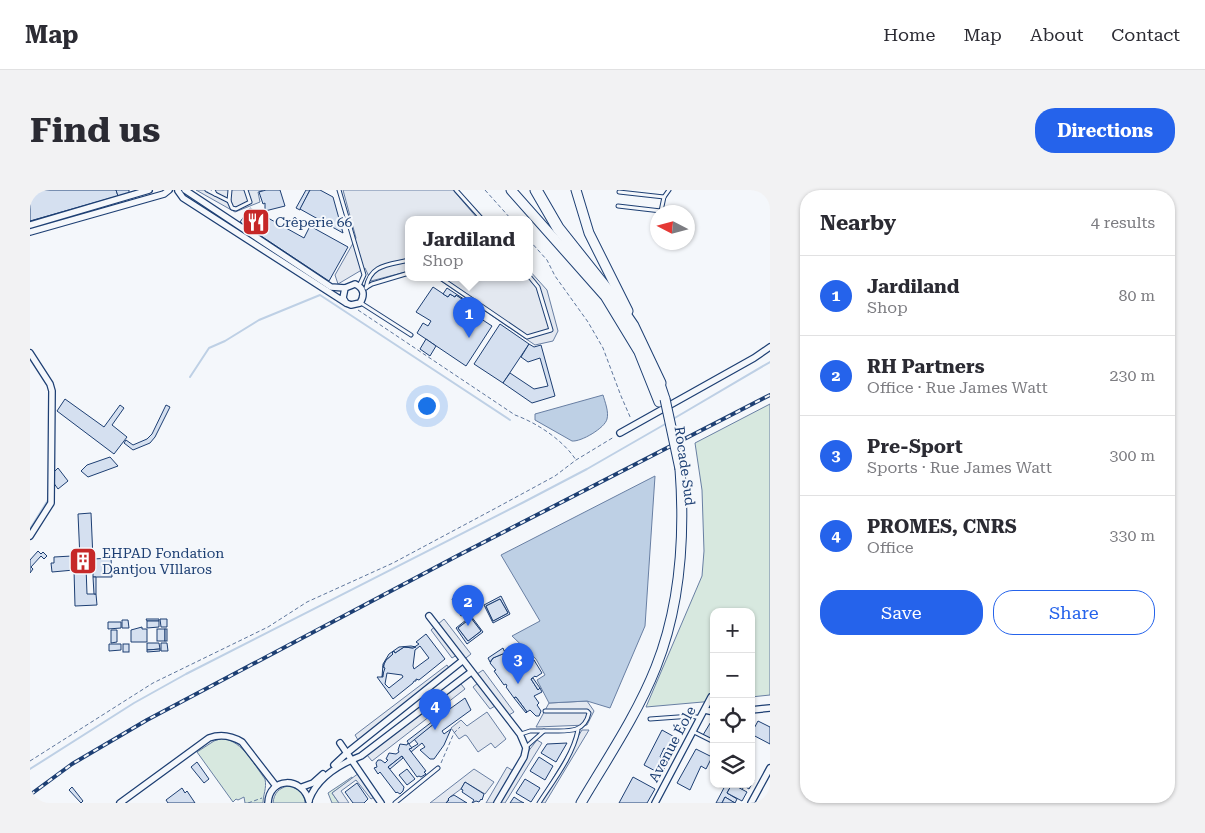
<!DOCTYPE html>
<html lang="en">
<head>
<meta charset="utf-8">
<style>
  :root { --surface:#fff; --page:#f2f2f3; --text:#2b2b33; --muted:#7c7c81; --line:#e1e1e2; --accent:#2563eb }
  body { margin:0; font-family:"Roboto Serif",serif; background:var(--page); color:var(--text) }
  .controls { position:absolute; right:15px; bottom:15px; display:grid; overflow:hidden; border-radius:10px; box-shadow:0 1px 4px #0004 }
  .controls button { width:45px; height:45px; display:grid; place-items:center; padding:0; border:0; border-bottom:1px solid var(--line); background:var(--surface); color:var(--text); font:25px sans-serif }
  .compass { position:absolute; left:620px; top:15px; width:45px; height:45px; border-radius:50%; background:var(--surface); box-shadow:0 1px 4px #0004; rotate:276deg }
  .you { position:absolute; left:396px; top:215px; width:18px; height:18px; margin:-12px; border:4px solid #fff; border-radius:50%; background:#1a73e8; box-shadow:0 0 0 8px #1a73e833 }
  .badge { display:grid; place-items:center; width:32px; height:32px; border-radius:50%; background:var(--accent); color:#fff; font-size:16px; font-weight:700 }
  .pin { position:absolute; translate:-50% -41px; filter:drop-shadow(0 1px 2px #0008) }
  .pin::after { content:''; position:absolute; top:26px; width:18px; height:15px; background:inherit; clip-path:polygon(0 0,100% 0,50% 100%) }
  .popup { position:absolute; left:375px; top:26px; width:128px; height:65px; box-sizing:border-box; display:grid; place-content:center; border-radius:10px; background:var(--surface); filter:drop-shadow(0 1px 4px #0005); font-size:16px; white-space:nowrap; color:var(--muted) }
  .popup b { font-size:19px; color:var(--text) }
  .popup::after { content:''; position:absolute; left:50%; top:100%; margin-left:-10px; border:10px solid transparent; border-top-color:var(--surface) }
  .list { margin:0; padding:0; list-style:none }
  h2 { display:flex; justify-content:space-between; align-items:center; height:65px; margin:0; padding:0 20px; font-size:21px }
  h2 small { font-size:16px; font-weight:400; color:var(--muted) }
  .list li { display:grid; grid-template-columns:32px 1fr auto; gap:15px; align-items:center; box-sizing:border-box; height:80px; padding:0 20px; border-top:1px solid var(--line) }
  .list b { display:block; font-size:19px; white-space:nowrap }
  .list p { margin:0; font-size:16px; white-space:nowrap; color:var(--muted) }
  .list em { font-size:16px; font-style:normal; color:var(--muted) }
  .actions { display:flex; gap:10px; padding:15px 20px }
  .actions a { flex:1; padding:11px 0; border:1px solid var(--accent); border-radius:20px; text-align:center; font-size:18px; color:var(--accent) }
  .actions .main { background:var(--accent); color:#fff }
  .icon { flex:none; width:28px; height:28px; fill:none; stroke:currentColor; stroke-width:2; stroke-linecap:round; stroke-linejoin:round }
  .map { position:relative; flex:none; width:740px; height:613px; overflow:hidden; border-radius:20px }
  header { display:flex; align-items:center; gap:30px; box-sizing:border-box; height:70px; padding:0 25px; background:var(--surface); border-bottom:1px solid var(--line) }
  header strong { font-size:24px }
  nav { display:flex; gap:28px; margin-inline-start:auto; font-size:18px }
  .intro { display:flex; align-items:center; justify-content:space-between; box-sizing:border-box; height:120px; padding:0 30px }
  h1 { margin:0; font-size:35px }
  .button { padding:12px 22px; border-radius:20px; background:var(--accent); color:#fff; font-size:18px; font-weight:700 }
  main { display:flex; gap:30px; padding:0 30px }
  aside { flex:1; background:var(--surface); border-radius:20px; box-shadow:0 1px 4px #0004 }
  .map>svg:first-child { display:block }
</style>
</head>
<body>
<header>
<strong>Map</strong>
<nav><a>Home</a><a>Map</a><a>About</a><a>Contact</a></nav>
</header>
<div class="intro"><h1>Find us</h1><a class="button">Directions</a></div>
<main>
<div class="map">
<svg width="740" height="613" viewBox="0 0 740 613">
  <rect width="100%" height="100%" fill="#f4f7fb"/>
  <g fill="#d7e8df" stroke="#687fa3">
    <polygon points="740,214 740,505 721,507 721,422 684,422 684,511 616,517 672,386 674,361 672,300 665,253"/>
    <path d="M193,548C214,553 223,573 235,589C237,598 233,605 233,613H215L214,607L208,610L206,609L203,612L167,562L184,551Z"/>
    <polygon points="322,587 323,588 302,603 309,613 302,613 298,603"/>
    <path d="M258,596C268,598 275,603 275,613H243C244,603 249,598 258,596Z"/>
  </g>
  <g fill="#e3e8f0" stroke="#687fa3">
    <polygon points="166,0 233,0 228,2 230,12 205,22"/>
    <polygon points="313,0 423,0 448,29 379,29 379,81 341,91 335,78 308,94 305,85 326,48"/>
    <polygon points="499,80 517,100 528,141 523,151 505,155 405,87 499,87"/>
    <polygon points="414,429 441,464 432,471 427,465 422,468 401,440"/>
    <polygon points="417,475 420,480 328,550 325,545"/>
    <polygon points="453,480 484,522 479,525 447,484"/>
    <polygon points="448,493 465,516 460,519 443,497"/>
    <polygon points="431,494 435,499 342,571 337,565"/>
    <polygon points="557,511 564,521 557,535 506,537 519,513"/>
    <polygon points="457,522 476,549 465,558 461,553 448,562 437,546 435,545 429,549 421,538 431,530 437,536"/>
    <polygon points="552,540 559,540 515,613 508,613"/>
    <polygon points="507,550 512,553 475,613 456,613 477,577 485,582 494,567"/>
    <polygon points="444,579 464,592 455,604 435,592 431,599 420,607 416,613 400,613"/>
    <polygon points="329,583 346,606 341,609 326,590 311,601 319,613 309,613 302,603"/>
  </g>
  <g fill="#bed0e5" stroke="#687fa3">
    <path d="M573,205C575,212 579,222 577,229C575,238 551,252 542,251L505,230V224Z"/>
    <polygon points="625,286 615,436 580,518 557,511 519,513 507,490 515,485 506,469 482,446 510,431 471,365"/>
  </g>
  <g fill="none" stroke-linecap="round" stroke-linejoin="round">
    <g stroke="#bed0e5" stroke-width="2">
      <polyline points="160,187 179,158 195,151 229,130 290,105 480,230"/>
      <polyline points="643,229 740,172"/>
      <polyline points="0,339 18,310"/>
      <polyline points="0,579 104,513 156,484 494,312 557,279 637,233"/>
    </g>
  </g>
  <g fill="#d5e0f0" stroke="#1d3f73" fill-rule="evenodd">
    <polygon points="0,0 86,0 88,6 0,31"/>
    <polygon points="86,0 99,0 99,3 88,6"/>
    <polygon points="236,0 250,0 255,16 235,21 235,13 233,14 229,2"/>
    <polygon points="276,0 280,0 270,20 266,18"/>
    <polygon points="280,0 290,0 303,7 313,43 270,19"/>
    <polygon points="220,18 274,48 280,36 318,57 299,91 210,32"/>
    <polygon points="403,97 418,107 420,104 425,107 426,105 446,118 442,123 462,136 436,176 387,143 393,133 398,136 401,131 386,122"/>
    <polygon points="417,98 446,117 446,118 426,105 425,107 420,104 418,107 413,104"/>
    <polygon points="470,134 499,154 473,193 444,174"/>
    <polygon points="396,149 406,156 400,166 390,159"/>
    <polygon points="499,154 504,157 511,155 525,206 502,213 473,193 480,183 504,199 518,196 510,168 498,172 491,167"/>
    <polygon points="35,209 74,237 90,215 94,218 82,235 97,247 84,264 27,221"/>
    <polygon points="136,215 140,217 125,247 120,253 103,260 94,253 96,250 103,255 117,249 122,244"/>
    <polygon points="80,267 88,276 58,287 51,281 57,275"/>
    <polygon points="28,278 38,291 28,299 23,292 23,283"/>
    <polygon points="61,323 63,369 81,368 82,387 63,387 63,376 56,377 57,404 66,404 67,415 45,416 44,380 22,382 21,373 24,373 24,367 42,366 43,369 50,369 48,324"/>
    <polygon points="8,361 11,364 13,362 17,366 14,369 11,366 1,377 3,379 0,383 0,370"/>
    <polygon points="63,387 66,387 66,404 64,404"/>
    <path d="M439,399L448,417L431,426L422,409ZM439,401L447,416L432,424L424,409Z"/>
    <polygon points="439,401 447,416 432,424 424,409"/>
    <path d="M471,406L480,424L463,433L454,415ZM470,409L478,423L463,431L456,416Z"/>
    <polygon points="470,409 478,423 463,431 456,416"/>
    <path d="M441,426L453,442L437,454L426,438ZM441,428L451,441L438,451L428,438Z"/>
    <polygon points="441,428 451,441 438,451 428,438"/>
    <polygon points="116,429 129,429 129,431 117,431"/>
    <polygon points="130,429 137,429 137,437 131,437"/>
    <polygon points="92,430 98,430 99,438 92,438"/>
    <polygon points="117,431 129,431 129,437 117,438"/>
    <polygon points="78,432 91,432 91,438 78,439"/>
    <polygon points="112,437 112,439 117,439 117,452 101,452 101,440"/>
    <rect x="127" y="439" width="8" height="12"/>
    <rect x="135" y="439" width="2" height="12"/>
    <polygon points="81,440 87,440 87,452 81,453"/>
    <path d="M396,444L415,469L389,490L386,489V491H384L383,493L363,509L347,487H353L354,474L356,470L363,464L362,463L364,461L365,463L374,457L383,458L389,454L386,452ZM390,456L399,468L384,479L383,476L385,460ZM357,483L372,485L373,487L359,498L355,494Z"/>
    <polygon points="117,453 129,453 130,459 117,460"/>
    <polygon points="131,453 137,453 138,461 131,461"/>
    <polygon points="79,454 91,454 91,460 79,461"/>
    <rect x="93" y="454" width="6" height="8"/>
    <polygon points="381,456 386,457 383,458 374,457 365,463 364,461 362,463 363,464 356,470 354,474 353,477 355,478 352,487 353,474 359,464 369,457"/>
    <polygon points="480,457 492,479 497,477 496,475 504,470 512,483 506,487 505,486 501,489 508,500 510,498 512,502 504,506 509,513 507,515 511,521 509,526 506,526 500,520 497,522 486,507 484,508 476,497 477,496 476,494 474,495 464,481 466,480 460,473 463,468 475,463 474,461"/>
    <polygon points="473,458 475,463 463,468 460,472 458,468"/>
    <polygon points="130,459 130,461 117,462 117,460"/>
    <polygon points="503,488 510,498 508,500 501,489"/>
    <polygon points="486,507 497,522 496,523 484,508"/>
    <polygon points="435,508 441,520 412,541 414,544 421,539 414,555 404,569 400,569 390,560 395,557 392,553 381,562 379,559 388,554 384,549 405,533 403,531"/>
    <polygon points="682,530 684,530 684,550 673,545"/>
    <polygon points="403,531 405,533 379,554 377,551"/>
    <polygon points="728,531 740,537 740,554 721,544"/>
    <polygon points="632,540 650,550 643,563 634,558 630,567 638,572 631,584 614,575"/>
    <polygon points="378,553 382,558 379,559 396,581 394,582 396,584 391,587 389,586 387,587 372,566 358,577 374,597 373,601 370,604 367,602 366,603 350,582 348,584 344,578 347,577 346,573 348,570 351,570 355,573 358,570 356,569 359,563 366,564 369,562 368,560 370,554 377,555"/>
    <polygon points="537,553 526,572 511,563 517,554"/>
    <polygon points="666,559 682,567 676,579 671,576 660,600 647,593"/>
    <polygon points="372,566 373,568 360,579 358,577"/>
    <polygon points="509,567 523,576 515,590 500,581"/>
    <polygon points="167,572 179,589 174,593 161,577"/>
    <polygon points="377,579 385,589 377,595 369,585"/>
    <polygon points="603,587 625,599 617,613 589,613"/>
    <polygon points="721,588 724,590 719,599 711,594 721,594"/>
    <polygon points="495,589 510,598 501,612 486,603"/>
    <polygon points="435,592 454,604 452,610 451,609 449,612 446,611 442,613 444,610 432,602 433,600 431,599"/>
    <polygon points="327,593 338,609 334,613 323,613 315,602"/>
    <polygon points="696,594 702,594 697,603 707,609 705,613 695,607 692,613 686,613"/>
    <polygon points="702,594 711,594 714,596 712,600"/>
    <polygon points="702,594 717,602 712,611 697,603"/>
    <polygon points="42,597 53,611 51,613 39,600"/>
    <polygon points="152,598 155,603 157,601 165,613 138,613 136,610"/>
    <polygon points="424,605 437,613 416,613 419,610 418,609 420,607"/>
    <polygon points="484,607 490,611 494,613 480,613"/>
    <polygon points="695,607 705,613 692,613"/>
  </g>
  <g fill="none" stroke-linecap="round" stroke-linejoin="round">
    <g stroke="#1d3f73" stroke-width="5">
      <g id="lane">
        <polyline points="177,0 185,4"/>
        <polyline points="183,0 185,4 199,11"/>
        <polyline points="200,0 199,11 202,18 206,19 220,12 216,0"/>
        <polyline points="309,0 334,85 329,96"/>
        <polyline points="426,0 452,29"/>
        <polyline points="589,2 634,7"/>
        <polyline points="588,16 631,21 634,7 639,0"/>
        <polyline points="409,87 497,147 521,140 508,97 499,86"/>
        <polyline points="337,97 342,94 379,83"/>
        <path d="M336,98C340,74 359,75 379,70"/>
        <polyline points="331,113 381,145"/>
        <polyline points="620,529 662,526 670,528"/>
        <path d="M514,541C533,540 554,546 559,523L557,521H515"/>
        <polyline points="664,542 684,552"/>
        <polyline points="491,544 500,541 514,541 496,557"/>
        <polyline points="365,613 408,578"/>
        <path d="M509,613C523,591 543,566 548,540"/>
      </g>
    </g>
    <g stroke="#1d3f73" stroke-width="8">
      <g id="street">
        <polyline points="155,0 301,97 315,98"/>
        <path d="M148,1L153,8L316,113L321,115L330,113C335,105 334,98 325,94L315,98L313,108L316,113"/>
        <polyline points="0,35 119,0"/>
        <polyline points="0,42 134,4 139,0"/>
        <polyline points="0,163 20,194 22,201 21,313 0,346"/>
        <polyline points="590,243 724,168 740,157"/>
        <polyline points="399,426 490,544 496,558 494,567 467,613"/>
        <polyline points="675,520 684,522"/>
        <polyline points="721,520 740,518"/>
        <polyline points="310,553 351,613"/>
        <polyline points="304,575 318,562 432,471"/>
        <polyline points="272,597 283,593 293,584"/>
        <path d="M279,610C287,588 310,574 331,566L441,482"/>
        <path d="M90,613L179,548C190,544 202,546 212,552L246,596"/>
        <path d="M238,613C239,587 272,586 279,611"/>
        <polyline points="625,613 681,507"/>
        <polyline points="721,613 740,578"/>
      </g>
    </g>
    <g stroke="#1d3f73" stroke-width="11">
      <g id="primary">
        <polyline points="481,0 575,106 609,162 629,212"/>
        <polyline points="546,0 559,43 598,121"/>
        <polyline points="628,188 635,209"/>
        <path d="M551,613C577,569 607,525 626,477C651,414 655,346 650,279"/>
      </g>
    </g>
    <g stroke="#1d3f73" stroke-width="13">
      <polyline id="highway" points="506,0 528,38 586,111 603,136 630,193"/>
    </g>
    <g stroke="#5e769c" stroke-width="1" stroke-dasharray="4 2.5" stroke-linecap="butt">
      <polyline points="455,0 481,29"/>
      <polyline points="499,50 517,70 525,86 558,132 573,158 591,206 601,229"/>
      <path d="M328,120L485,225C507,233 533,250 546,270"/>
      <polyline points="0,571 123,493 238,437 277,412 363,373 466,318 525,286 546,270 584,247"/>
      <polyline points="411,573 424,543 430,537"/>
      <polyline points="218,613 232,608"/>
    </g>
    <use href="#lane" stroke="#f4f7fb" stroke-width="3"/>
    <use href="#street" stroke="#f4f7fb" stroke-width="5.5"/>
    <use href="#primary" stroke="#f4f7fb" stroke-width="9"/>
    <use href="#highway" stroke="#f4f7fb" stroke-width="11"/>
    <g stroke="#1d3f73" stroke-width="4">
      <polyline id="rail" points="0,605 42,574 117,530 427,366 740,205"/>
    </g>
    <use href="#rail" stroke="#f4f7fb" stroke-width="2" stroke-dasharray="5.5" stroke-linecap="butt"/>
    <g stroke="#1d3f73" stroke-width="11" stroke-linecap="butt">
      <polyline id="primary-bridge" points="635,209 650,279"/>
    </g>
    <use href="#primary-bridge" stroke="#f4f7fb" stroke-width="9"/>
  </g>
  <defs>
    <g id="restaurant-square" transform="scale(1.4375)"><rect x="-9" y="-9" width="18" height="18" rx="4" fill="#c62828" stroke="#f4f7fb"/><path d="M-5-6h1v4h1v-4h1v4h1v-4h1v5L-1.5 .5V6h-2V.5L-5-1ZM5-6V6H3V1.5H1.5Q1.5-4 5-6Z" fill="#fff"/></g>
    <g id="building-square" transform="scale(1.4375)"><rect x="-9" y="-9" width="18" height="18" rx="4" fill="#c62828" stroke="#f4f7fb"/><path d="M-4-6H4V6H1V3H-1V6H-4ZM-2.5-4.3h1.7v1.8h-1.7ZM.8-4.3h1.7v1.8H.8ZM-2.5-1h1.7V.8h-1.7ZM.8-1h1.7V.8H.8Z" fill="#fff"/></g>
  </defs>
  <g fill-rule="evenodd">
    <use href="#restaurant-square" x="226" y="32"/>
    <use href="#building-square" x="53" y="371"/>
  </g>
  <g text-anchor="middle" stroke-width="4" stroke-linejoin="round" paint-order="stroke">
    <g font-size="14" fill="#1d3f73" stroke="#f4f7fb" text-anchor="start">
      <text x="245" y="37">Crêperie 66</text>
      <text x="72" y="368">EHPAD Fondation<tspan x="72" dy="16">Dantjou VIllaros</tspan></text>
    </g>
    <g font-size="14" fill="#1d3f73" stroke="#f4f7fb">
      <text transform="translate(655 276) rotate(82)" y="5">Rocade Sud</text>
      <text transform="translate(642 554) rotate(-62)" y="5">Avenue Éole</text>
    </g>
  </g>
</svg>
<div class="controls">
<button>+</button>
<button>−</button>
<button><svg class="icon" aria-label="locate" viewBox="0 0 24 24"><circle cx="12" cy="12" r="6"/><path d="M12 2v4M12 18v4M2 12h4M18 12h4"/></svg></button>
<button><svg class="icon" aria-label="layers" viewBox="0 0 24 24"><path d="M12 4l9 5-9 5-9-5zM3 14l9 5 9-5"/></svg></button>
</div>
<svg class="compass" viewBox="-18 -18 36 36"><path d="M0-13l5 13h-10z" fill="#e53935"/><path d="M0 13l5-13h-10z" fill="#7c7c81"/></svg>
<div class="you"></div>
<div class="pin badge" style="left:439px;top:148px">1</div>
<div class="popup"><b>Jardiland</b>Shop</div>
<div class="pin badge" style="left:438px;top:436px">2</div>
<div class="pin badge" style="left:488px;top:494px">3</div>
<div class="pin badge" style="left:405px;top:540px">4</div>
</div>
<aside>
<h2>Nearby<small>4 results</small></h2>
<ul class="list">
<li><span class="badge">1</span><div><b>Jardiland</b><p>Shop</p></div><em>80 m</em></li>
<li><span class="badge">2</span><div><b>RH Partners</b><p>Office · Rue James Watt</p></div><em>230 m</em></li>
<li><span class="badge">3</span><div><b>Pre-Sport</b><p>Sports · Rue James Watt</p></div><em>300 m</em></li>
<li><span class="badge">4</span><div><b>PROMES, CNRS</b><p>Office</p></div><em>330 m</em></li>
</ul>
<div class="actions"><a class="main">Save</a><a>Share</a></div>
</aside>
</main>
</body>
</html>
